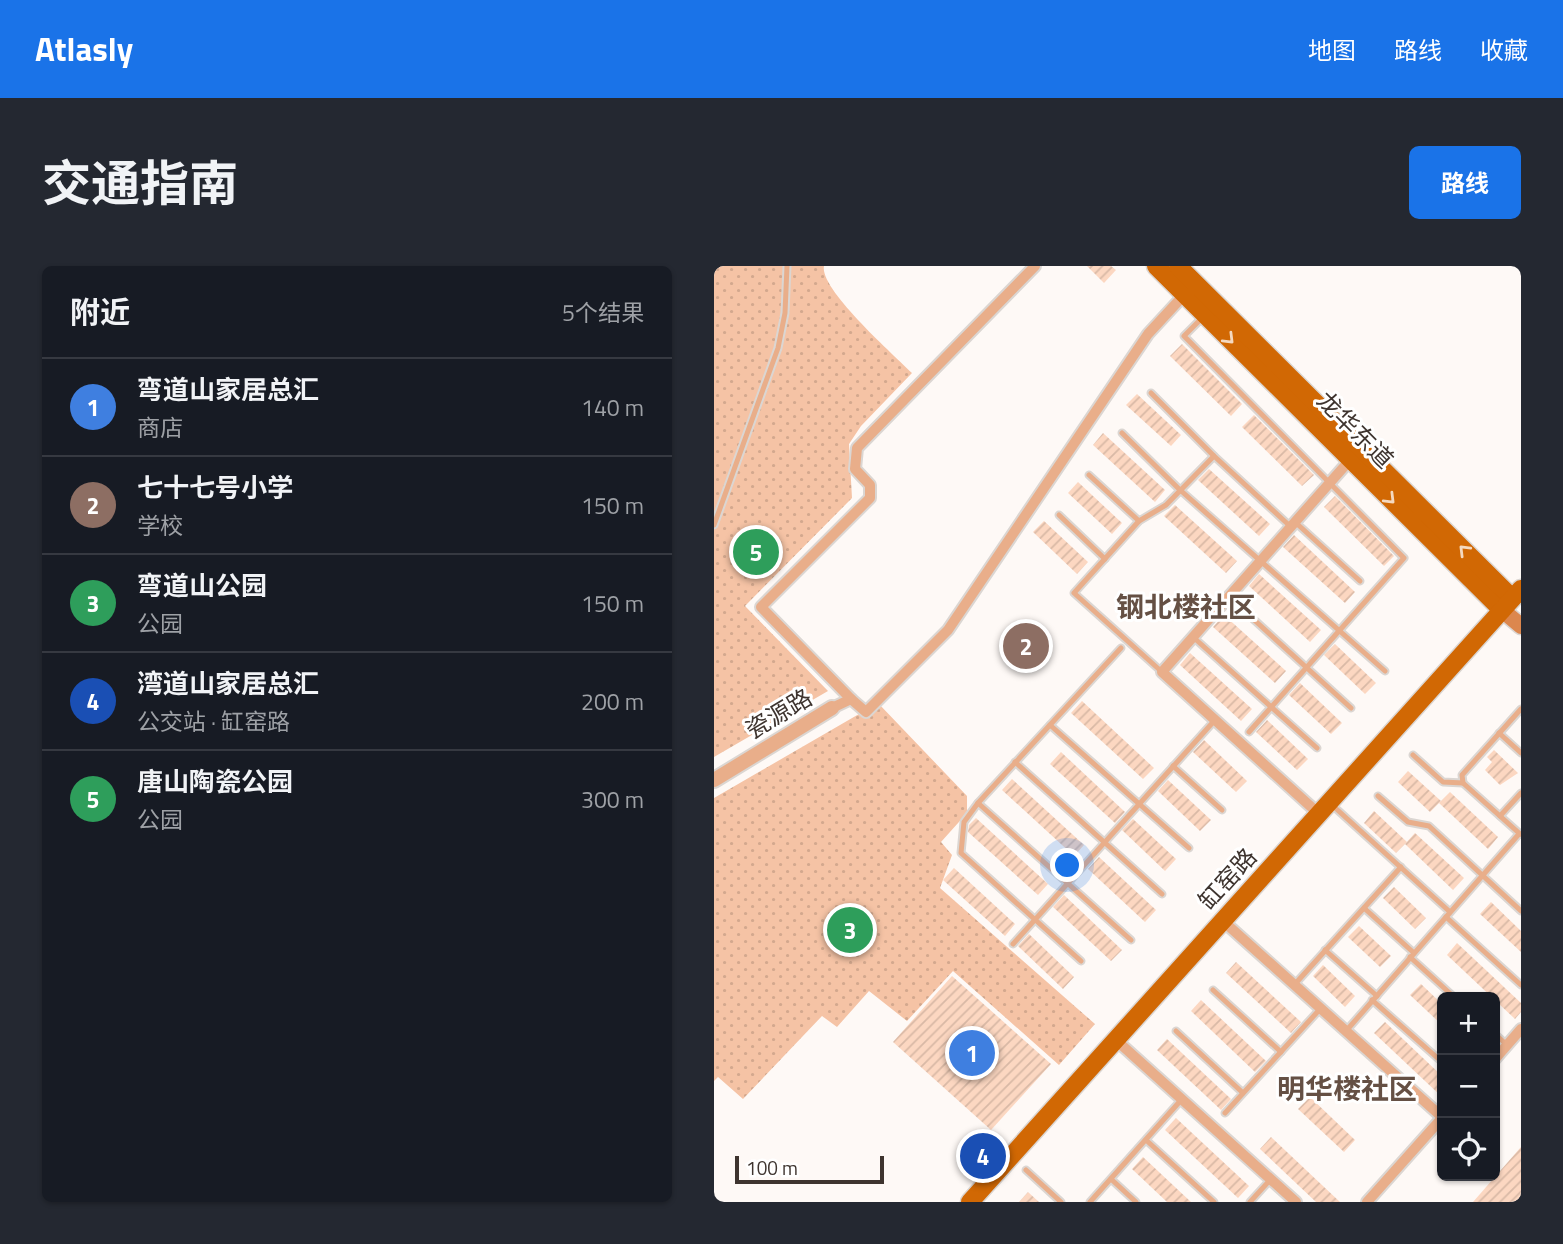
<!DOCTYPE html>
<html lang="zh">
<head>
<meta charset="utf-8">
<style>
  :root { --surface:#171b24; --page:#242831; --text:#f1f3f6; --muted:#9ea1a6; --line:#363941; --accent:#1a73e8 }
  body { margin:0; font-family:"Titillium Web","Noto Sans SC",sans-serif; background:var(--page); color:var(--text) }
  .controls { position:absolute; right:21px; bottom:21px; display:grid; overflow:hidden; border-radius:10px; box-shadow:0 2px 5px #0004 }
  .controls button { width:63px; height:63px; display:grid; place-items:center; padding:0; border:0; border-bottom:2px solid var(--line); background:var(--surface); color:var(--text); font:35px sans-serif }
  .scale { position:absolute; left:21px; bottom:18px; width:149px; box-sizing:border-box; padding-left:7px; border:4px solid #3e342f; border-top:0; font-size:19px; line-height:24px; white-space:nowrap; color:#3e342f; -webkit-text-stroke:5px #fff; paint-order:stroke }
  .you { position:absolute; left:354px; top:600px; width:24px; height:24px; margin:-18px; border:5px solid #fff; border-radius:50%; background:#1a73e8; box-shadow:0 0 0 10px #1a73e833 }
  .badge { display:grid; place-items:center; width:46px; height:46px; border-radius:50%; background:var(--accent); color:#fff; font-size:23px; font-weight:700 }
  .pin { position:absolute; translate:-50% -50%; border:4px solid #fff; box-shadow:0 2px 7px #0006 }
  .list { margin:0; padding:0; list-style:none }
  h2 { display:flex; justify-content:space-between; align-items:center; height:91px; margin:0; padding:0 28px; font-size:30px }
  h2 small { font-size:23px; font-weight:400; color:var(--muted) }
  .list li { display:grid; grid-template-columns:46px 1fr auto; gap:21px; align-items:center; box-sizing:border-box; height:98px; padding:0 28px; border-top:2px solid var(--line) }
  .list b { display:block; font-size:26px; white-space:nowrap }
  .list p { margin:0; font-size:23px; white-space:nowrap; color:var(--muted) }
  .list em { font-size:23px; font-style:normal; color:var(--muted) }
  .icon { flex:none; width:38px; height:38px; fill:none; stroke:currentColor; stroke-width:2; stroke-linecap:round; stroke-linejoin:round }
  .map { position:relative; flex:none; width:807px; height:936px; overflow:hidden; border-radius:10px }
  header { display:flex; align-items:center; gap:42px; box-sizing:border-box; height:98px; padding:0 35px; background:var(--accent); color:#fff }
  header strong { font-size:33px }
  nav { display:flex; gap:38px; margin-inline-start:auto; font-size:24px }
  .intro { display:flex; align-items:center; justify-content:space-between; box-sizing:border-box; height:168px; padding:0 42px }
  h1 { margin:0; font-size:49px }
  .button { padding:18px 32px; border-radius:10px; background:var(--accent); color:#fff; font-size:24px; font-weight:700 }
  main { display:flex; gap:42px; padding:0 42px }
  aside { flex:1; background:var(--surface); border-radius:10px; box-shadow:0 2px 5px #0004 }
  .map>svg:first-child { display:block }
</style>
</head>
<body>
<header>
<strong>Atlasly</strong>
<nav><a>地图</a><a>路线</a><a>收藏</a></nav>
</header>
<div class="intro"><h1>交通指南</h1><a class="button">路线</a></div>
<main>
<aside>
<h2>附近<small>5个结果</small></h2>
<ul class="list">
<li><span class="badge" style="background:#3f7fe0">1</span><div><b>弯道山家居总汇</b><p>商店</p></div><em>140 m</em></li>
<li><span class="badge" style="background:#8d6e63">2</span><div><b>七十七号小学</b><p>学校</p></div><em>150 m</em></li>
<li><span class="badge" style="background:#2e9e5b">3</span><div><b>弯道山公园</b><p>公园</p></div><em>150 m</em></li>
<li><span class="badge" style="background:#1a4fb4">4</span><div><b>湾道山家居总汇</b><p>公交站 · 缸窑路</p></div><em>200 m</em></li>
<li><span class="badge" style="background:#2e9e5b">5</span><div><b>唐山陶瓷公园</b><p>公园</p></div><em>300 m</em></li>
</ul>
</aside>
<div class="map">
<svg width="807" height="936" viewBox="0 0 807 936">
  <defs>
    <pattern id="green-dots" width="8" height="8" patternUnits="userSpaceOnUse" patternTransform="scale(1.75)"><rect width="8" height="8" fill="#f5c3a5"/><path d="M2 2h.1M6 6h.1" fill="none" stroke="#d3a88e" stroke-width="1.8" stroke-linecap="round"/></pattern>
    <pattern id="building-hatch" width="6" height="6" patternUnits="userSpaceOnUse" patternTransform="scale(1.75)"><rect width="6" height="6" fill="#fcd7c1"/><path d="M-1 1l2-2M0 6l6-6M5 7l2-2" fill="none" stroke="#d9b9a6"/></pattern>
  </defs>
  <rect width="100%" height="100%" fill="#fef9f6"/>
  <g fill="url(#green-dots)">
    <path d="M0,0H110C105,23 180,89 198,107L147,160L135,178L138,232L31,340L114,425L0,491Z"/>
    <polygon points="164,437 253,530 253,547 227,576 238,589 226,622 381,758 345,799 239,705 193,755 155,725 123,761 108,750 29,833 4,811 0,815 0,532"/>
  </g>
  <g fill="url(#building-hatch)">
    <polygon points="373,0 397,0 402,4 390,17"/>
    <polygon points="468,78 528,138 517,150 456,90"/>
    <polygon points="423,128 467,169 457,180 412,139"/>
    <polygon points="540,149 600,209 588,220 528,161"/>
    <polygon points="389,167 451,224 441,236 379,179"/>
    <polygon points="495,203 556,258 545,270 484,214"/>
    <polygon points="364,216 408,257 398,268 354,227"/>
    <polygon points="621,230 680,290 670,300 610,241"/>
    <polygon points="461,239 523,295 512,307 450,250"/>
    <polygon points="330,255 374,296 363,308 319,266"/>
    <polygon points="580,269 641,326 631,337 569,281"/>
    <polygon points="545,308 607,364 596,376 535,320"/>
    <polygon points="510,349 572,405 561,417 499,361"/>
    <polygon points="621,378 662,417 651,428 610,389"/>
    <polygon points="476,387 538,443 527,455 466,399"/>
    <polygon points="586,417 628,457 617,468 575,429"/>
    <polygon points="368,435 440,502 429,513 357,447"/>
    <polygon points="553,454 594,493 583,504 542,466"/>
    <polygon points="490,474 533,515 522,526 479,486"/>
    <polygon points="780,484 804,507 786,519 771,504 778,496 773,491"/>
    <polygon points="347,486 411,546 401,557 336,498"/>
    <polygon points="694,505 727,535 716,546 684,516"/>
    <polygon points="298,513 370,579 360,590 288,524"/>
    <polygon points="454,514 497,554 486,565 444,525"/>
    <polygon points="736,526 784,571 774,583 725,537"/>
    <polygon points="660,545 693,576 682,587 650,557"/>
    <polygon points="262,552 334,618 324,629 254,566 255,559"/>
    <polygon points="419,553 462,593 451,605 408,564"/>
    <polygon points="701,567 750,612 739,624 691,578"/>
    <polygon points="385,591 442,644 431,656 374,603"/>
    <polygon points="240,602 301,658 291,670 229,614"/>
    <polygon points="680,621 712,652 701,663 669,632"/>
    <polygon points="350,629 408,684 397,695 339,641"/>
    <polygon points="777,636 807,665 807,686 766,648"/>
    <polygon points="645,660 677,690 666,701 634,671"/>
    <polygon points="315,668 360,711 349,723 304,680"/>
    <polygon points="743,677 807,737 807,746 801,753 733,689"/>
    <polygon points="522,696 587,756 577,767 512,707"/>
    <polygon points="609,699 641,730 631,741 599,710"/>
    <polygon points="238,710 337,798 277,864 179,776"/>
    <polygon points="707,718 728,738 728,759 696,729"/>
    <polygon points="487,734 552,795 541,806 477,745"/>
    <polygon points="671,756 728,810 728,831 660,767"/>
    <polygon points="453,773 517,833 507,844 443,784"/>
    <polygon points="596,831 641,874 630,886 584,843"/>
    <polygon points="462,852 535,920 524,932 451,864"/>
    <polygon points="557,871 626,936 602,936 546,883"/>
    <polygon points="807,881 807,936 759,936"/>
    <polygon points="429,891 477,936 453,936 418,903"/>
    <polygon points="314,926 325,936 305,936"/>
  </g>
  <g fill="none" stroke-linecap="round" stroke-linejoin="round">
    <g stroke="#dbd6d2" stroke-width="9">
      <g id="service">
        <polyline points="489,51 470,70 690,292 535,466"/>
        <polyline points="437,127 500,190"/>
        <polyline points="408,167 465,223 671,405"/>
        <polyline points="375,209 425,255"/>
        <polyline points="345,249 391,293"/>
        <polyline points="581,256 646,315"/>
        <polyline points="0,259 64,82 71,47 73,0"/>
        <polyline points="515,331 637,442"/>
        <polyline points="479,371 603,482"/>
        <polyline points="448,406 360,327 425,255 452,239 500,190 577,261"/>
        <polyline points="336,459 475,582"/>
        <polyline points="785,467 807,487"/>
        <polyline points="699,489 729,516 749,517 806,568"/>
        <polyline points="301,496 448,628"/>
        <polyline points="459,500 508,544"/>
        <polyline points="749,517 748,509 807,443"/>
        <polyline points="664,530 694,556 715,560 807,645"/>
        <polyline points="264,537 417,674"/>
        <polyline points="618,539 736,646"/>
        <polyline points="786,550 807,527"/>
        <polyline points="650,642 700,687"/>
        <polyline points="732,651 807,719"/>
        <polyline points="299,678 501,454"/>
        <polyline points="611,684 663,730"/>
        <polyline points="696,691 740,731"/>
        <polyline points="367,695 247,587 250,556 264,537 407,382"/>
        <polyline points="581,718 687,601"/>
        <polyline points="499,724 567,786"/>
        <polyline points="658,734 728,796"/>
        <polyline points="462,765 529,827"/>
        <polyline points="632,765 805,568"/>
        <polyline points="781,768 793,779"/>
        <polyline points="511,847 607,742"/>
        <polyline points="432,874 500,936"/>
        <polyline points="312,904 347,936"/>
        <polyline points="397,913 422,936"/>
        <polyline points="376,936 468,833"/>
        <polyline points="536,936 557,913"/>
      </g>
    </g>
    <g stroke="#dbd6d2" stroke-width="14">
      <g id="minor">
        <polyline points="137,433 152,446 234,364 434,68 470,29"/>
        <polyline points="118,442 137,433 47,341 156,232 156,219 141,203 143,182 321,0"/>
        <polyline points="605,548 448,406 636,194"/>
        <polyline points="509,655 728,851"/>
        <polyline points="402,774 582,936"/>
        <polyline points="781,793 807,763"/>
        <polyline points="653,936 728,852"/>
      </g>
    </g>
    <g stroke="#dbd6d2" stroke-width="18">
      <polyline id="tertiary" points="0,514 118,442"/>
    </g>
    <g stroke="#dbd6d2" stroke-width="19">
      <polyline id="secondary" points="788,344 807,360"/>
    </g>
    <g stroke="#dbd6d2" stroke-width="21">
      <g id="primary">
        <polyline points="442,0 788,344"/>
        <polyline points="464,0 798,332"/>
        <polyline points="256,936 807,323"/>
      </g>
    </g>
    <use href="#service" stroke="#e9ae8a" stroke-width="5"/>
    <use href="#minor" stroke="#e9ae8a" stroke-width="10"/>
    <use href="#tertiary" stroke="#e9ae8a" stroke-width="14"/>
    <use href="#secondary" stroke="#dc874e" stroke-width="16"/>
    <use href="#primary" stroke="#d16804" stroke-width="18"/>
  </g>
  <defs><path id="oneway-chevron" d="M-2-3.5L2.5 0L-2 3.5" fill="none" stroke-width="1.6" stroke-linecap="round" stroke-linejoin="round" transform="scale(1.75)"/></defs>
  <g stroke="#f4d9c0">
    <use href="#oneway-chevron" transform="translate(515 73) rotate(45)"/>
    <use href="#oneway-chevron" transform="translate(676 233) rotate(45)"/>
    <use href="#oneway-chevron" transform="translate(750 284) rotate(-135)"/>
  </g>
  <g text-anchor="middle" stroke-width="6" stroke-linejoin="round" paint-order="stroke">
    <g font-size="24" fill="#3e342f" stroke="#fff">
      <text transform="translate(641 164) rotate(45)" y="8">龙华东道</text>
      <text transform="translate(65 448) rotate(-31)" y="8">瓷源路</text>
      <text transform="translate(514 613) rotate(-48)" y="8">缸窑路</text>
    </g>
    <g font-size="28" font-weight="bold" fill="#655044" stroke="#fff">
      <text x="472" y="351">钢北楼社区</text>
      <text x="633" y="833">明华楼社区</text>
    </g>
  </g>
</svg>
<div class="controls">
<button>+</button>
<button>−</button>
<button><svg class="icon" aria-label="locate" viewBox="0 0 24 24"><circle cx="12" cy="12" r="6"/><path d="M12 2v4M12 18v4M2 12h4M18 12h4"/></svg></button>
</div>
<div class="scale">100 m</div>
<div class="you"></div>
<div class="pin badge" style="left:258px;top:787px;background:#3f7fe0">1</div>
<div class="pin badge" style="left:312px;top:380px;background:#8d6e63">2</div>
<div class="pin badge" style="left:136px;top:664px;background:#2e9e5b">3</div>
<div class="pin badge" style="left:269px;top:890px;background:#1a4fb4">4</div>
<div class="pin badge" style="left:42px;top:286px;background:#2e9e5b">5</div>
</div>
</main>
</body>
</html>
